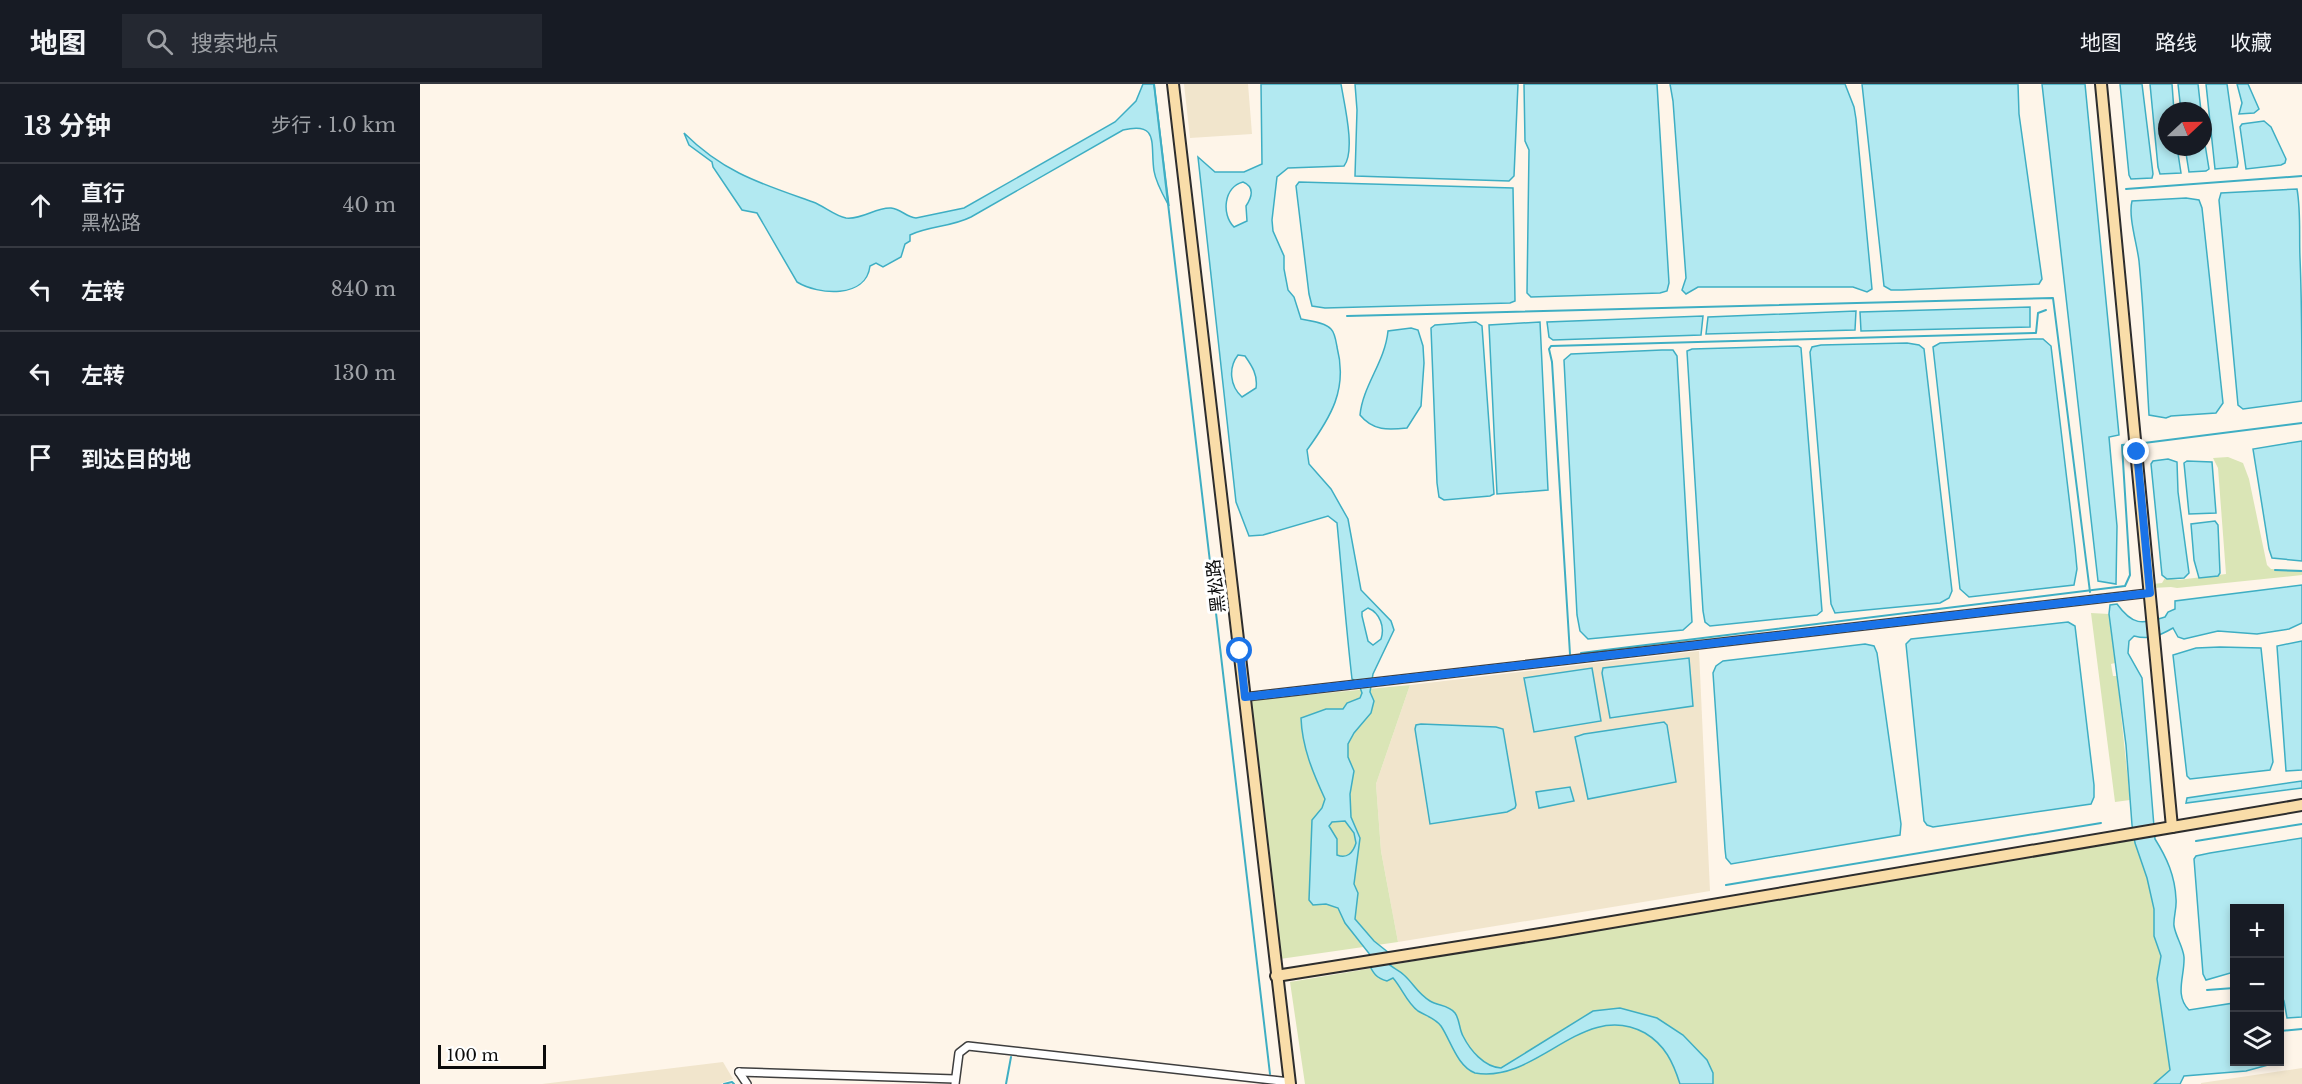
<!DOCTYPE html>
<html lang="zh">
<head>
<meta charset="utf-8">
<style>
  :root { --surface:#171b24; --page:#242831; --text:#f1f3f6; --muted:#9ea1a6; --line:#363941 }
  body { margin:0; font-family:"Libre Baskerville","Noto Sans SC",serif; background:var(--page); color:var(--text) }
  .controls { position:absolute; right:18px; bottom:18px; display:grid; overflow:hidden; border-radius:0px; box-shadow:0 3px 9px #0003 }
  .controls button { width:54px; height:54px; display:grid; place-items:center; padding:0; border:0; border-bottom:2px solid var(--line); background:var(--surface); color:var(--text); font:30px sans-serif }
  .compass { position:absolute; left:1738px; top:18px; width:54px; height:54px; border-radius:50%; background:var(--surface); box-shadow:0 3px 9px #0003; rotate:68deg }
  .scale { position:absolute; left:18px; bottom:15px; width:108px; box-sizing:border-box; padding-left:6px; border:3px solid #0b0b0b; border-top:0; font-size:16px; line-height:21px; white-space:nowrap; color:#0b0b0b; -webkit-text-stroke:4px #fff; paint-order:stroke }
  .stop { position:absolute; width:18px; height:18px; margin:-14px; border:4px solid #1a73e8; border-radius:50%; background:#fff }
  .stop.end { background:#1a73e8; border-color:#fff; box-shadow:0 2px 6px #0008 }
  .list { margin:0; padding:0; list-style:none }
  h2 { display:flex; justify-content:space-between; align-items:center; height:78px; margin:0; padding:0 24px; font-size:26px }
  h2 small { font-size:20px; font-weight:400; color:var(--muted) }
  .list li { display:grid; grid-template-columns:39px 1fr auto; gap:18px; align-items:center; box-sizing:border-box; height:84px; padding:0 24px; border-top:2px solid var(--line) }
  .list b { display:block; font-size:22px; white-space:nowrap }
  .list p { margin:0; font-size:20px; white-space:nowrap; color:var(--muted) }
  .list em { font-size:20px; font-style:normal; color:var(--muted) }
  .icon { flex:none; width:33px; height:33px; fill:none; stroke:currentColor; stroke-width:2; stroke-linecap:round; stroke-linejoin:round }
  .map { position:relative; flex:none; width:1882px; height:1000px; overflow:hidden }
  header { display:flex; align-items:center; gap:36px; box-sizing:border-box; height:84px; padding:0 30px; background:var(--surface); border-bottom:2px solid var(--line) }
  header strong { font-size:28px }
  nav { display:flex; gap:33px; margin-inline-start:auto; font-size:21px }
  .search { width:420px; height:54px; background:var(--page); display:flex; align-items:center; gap:15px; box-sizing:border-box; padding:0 21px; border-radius:0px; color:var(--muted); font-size:22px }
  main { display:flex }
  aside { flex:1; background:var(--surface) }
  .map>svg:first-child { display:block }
</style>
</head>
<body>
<header>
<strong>地图</strong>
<div class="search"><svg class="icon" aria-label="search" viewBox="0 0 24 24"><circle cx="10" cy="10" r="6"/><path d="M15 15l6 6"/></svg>搜索地点</div>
<nav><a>地图</a><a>路线</a><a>收藏</a></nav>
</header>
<main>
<aside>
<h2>13 分钟<small>步行 · 1.0 km</small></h2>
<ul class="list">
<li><svg class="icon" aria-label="ahead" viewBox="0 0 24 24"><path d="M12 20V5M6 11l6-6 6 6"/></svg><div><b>直行</b><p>黑松路</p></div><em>40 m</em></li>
<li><svg class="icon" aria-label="left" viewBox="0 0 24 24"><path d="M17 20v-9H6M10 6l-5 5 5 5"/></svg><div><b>左转</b></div><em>840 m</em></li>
<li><svg class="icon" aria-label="left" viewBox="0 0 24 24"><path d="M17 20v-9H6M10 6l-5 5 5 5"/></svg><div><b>左转</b></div><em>130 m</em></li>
<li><svg class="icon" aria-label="arrive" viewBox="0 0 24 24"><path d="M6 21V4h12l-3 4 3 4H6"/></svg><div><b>到达目的地</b></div></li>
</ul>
</aside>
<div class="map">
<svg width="1882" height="1000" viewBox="0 0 1882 1000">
  <rect width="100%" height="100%" fill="#fef5e9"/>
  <g fill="#f1e5cc">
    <polygon points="764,0 828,0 832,50 770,54"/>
    <polygon points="1279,567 1290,807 978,858 961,767 956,700 990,601"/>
    <polygon points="303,978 313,995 300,1000 122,1000"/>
    <polygon points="1882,984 1882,1000 1781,1000 1781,999"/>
  </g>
  <g fill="#dae5b6">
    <polygon points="1808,373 1823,379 1829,395 1847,481 1851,485 1882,486 1882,491 1757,504 1751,503 1732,504 1733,500 1742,499 1745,494 1758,496 1806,490 1798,384 1793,374"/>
    <polygon points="1671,529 1689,530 1695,579 1691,580 1693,592 1697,592 1710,716 1695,718"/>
    <polygon points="990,601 956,700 961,767 978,858 860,875 829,620 834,616"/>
    <polygon points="1715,756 1727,794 1734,825 1734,852 1741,872 1737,895 1743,925 1751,1000 885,1000 870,898"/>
  </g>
  <g fill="#b2e9f1" stroke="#3eaec3" stroke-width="1.5" fill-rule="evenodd">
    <path d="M723,0H734L749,122C743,111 736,99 734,87C730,61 740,37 703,46L551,133C531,143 509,142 490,151V157L485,160L481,173L463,183L456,179L450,182C446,215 398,211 377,198L337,129L322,126L293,83L292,78L269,61L264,49C304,89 342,100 393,118C404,122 415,132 426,134C442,136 456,123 471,124C481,125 486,133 496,134L544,124L695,38L716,17Z"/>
    <path d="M841,0H921C924,19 936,67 924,82L868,84L857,93L852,136L853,147L864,172V185L868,206L874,213L881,235C890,237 905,238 911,245C915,249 916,257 917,263C928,305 911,333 887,366L889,380L911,405L928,435L941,506L971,537L974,546L953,590L950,608L954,617L951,629L934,649L928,660V673L934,687L930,710L931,733L940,754L934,800L938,809L935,835L954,857L969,869L951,872L925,839L918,824L906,820L893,821L889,816L892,736L902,724L905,715C893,689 882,663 881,634L906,625H923L927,619L940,614L942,609L938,598L932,595C926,543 922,491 917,439L908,432L843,451L829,452L816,418L778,73L795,88H824L842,80ZM823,98C835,103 832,113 826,122L827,137L814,143C801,130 804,103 823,98ZM818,271L825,272C832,282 838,291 836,304L822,313C810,302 808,284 818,271ZM948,524C960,529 965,543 961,555L953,561L948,557L942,532V528ZM925,737L934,749L936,759C933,769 927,775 917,771V755L909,742L912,738Z"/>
    <polygon points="935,0 1098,0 1094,92 1089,97 935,92 937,26"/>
    <polygon points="1104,0 1237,0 1249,199 1247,207 1240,209 1111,213 1107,209 1109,66 1105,57"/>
    <polygon points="1250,0 1425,0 1434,23 1436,35 1452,205 1447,208 1433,203 1278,203 1266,210 1262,206 1266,194 1253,17"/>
    <polygon points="1442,0 1598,0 1599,30 1622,195 1619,200 1482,206 1471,206 1464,202"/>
    <polygon points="1622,0 1665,0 1699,351 1689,353 1697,442 1696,500 1678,497"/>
    <polygon points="1700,0 1722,0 1733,90 1732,94 1711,95 1709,91"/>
    <polygon points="1730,0 1752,0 1754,27 1747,27 1747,63 1757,63 1761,89 1740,90 1738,83"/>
    <polygon points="1758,0 1778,0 1781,27 1761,27"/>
    <polygon points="1786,0 1807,0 1818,79 1817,83 1795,85"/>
    <polygon points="1817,0 1828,0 1839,25 1834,29 1819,30 1822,19"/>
    <polygon points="1844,37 1851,43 1866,75 1865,79 1861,81 1826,85 1820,43 1822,40"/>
    <polygon points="1783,48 1789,85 1786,87 1769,88 1765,63 1783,63"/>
    <polygon points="879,98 1093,104 1095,217 1090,219 905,224 892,222 889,210 876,102"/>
    <path d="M1877,105C1881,128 1879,151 1880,174C1882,221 1882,269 1882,317L1823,325L1818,321L1799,116L1801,109Z"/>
    <path d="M1766,114L1779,116L1782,124L1803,319L1796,329L1751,332L1746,334L1729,331C1726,280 1724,228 1719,177C1717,160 1708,132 1712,117Z"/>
    <polygon points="1610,223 1610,243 1441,247 1440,228"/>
    <polygon points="1436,227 1435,246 1286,250 1288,233"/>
    <polygon points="1283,232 1281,251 1133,256 1129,253 1127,238"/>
    <polygon points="1056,238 1062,242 1074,410 1070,412 1024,416 1019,413 1017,399 1011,244 1015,241"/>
    <polygon points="1120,238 1128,406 1077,410 1069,241"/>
    <path d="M991,244L998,246L1003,262L1004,279L1001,322L987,344C968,346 953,347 940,331C943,301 965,278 968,247Z"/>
    <polygon points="1613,255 1623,255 1631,262 1655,464 1657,485 1654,501 1549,513 1540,505 1513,263 1520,259"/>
    <polygon points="1487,259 1499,261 1504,265 1532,507 1529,514 1520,519 1415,529 1411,520 1390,268 1392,263 1401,261"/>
    <polygon points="1378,262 1381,264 1402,527 1397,531 1290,542 1285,538 1283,527 1267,267 1272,265"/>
    <polygon points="1242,266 1253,266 1257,272 1272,538 1263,546 1168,555 1160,547 1157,531 1144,276 1151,270"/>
    <polygon points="1882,357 1882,477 1852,474 1849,465 1833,365"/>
    <polygon points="1748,375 1757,378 1758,408 1769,489 1764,494 1747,495 1742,491 1731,380 1733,377"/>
    <polygon points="1767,377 1792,378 1796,429 1769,430 1764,379"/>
    <polygon points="1795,437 1798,441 1800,489 1798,492 1779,494 1774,476 1771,440"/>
    <path d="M1882,501V539L1869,545L1837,550L1798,547L1764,555L1758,553L1753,544C1739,552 1730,556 1714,552L1709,557L1708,569L1722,594L1735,755C1747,774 1755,792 1756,815C1757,825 1753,834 1754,842C1756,853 1763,863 1764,873C1765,892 1754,911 1769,926L1814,919V978H1859L1826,987L1764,992L1760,1000H1734L1750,986L1737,895L1741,872L1734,852V825L1727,794L1715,759L1712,741L1706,661L1689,530L1690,521L1697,520C1713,542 1721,540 1745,533L1748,528L1755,525V517Z"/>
    <polygon points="1648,538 1655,542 1674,701 1674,713 1671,720 1513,743 1507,741 1504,737 1486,560 1491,555"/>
    <polygon points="1882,557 1882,686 1866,687 1857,562"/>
    <polygon points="1445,560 1454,562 1457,569 1481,740 1480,751 1311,780 1306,774 1305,765 1293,589 1296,582 1303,577"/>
    <polygon points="1800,563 1841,564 1853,678 1850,686 1770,695 1767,692 1753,571 1776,564"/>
    <polygon points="1269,574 1273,622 1190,634 1182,589 1183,584"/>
    <polygon points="1172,584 1181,637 1114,648 1104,594"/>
    <polygon points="1244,638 1247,641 1256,698 1168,715 1155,653 1164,650"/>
    <polygon points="1001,640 1076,643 1083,645 1096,721 1095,724 1087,728 1010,740 995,645 996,641"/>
    <polygon points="1882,697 1882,704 1766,719 1767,714"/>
    <polygon points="1150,703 1154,717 1119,724 1116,708"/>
    <polygon points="1882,754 1882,933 1867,934 1864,917 1860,909 1860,824 1814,824 1814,888 1786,896 1783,890 1774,775 1776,772 1790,769"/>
    <path d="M966,877C971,884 978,885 984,891C994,900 997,909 1010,917C1018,922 1029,921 1035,929C1040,936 1039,945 1043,952C1050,966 1064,983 1081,984L1173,927L1200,924L1237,934L1263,951L1287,976L1293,989V1000H1260C1253,978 1245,961 1225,949C1163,915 1118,1000 1055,989C1037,982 1031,957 1021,942C1015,934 1006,932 998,927C987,919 982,904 973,894L967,897C956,894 953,889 949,880Z"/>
  </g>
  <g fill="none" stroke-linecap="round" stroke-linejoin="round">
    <g stroke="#3eaec3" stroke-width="2">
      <polyline points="734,0 850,990"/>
      <polyline points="1706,105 1882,92"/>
      <polyline points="927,232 1633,214 1670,508"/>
      <polyline points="1724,359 1882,339"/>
      <polyline points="1855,486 1882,487"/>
      <polyline points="1161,569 1705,502 1710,491 1702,361 1711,360"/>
      <polyline points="1150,570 1132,278 1129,265 1131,262 1616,249 1618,229 1626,226"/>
      <polyline points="1776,757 1882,740"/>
      <polyline points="1306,801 1681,739"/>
      <polyline points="1787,906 1814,904"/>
      <polyline points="1860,947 1882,945"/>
      <polyline points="304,1000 312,998 314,1000"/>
      <polyline points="586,1000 591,973"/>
    </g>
    <g stroke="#3e3e3e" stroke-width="10">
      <g id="street">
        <polyline points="825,613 1729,509"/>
        <polyline points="319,988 535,995"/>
        <polyline points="319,988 327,1000"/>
        <polyline points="535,1000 539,969 548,962 870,998"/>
      </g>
    </g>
    <g stroke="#2d2d2d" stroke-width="14">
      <g id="secondary">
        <polyline points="753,0 870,1000"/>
        <polyline points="1681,0 1752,743"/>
        <polyline points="856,892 1133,848 1882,721"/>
      </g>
    </g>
    <use href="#street" stroke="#fff" stroke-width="7"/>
    <use href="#secondary" stroke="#f9dda9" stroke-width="10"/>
  </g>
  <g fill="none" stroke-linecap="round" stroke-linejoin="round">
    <polyline stroke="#1a73e8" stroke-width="8" points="820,567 825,613 1730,509 1717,368"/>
  </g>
  <g text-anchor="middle" stroke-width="6" stroke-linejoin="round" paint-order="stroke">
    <g font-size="18" fill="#0b0b0b" stroke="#fff">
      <text transform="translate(796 502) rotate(-96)" y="6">黑松路</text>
    </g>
  </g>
</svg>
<div class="controls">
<button>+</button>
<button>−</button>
<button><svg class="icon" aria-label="layers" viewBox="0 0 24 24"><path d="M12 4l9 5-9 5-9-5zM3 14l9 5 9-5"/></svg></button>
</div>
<svg class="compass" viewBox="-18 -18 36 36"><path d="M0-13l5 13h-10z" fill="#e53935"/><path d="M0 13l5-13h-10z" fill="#9ea1a6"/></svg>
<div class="scale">100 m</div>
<div class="stop" style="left:820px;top:567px"></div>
<div class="stop end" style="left:1717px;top:368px"></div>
</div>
</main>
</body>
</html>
